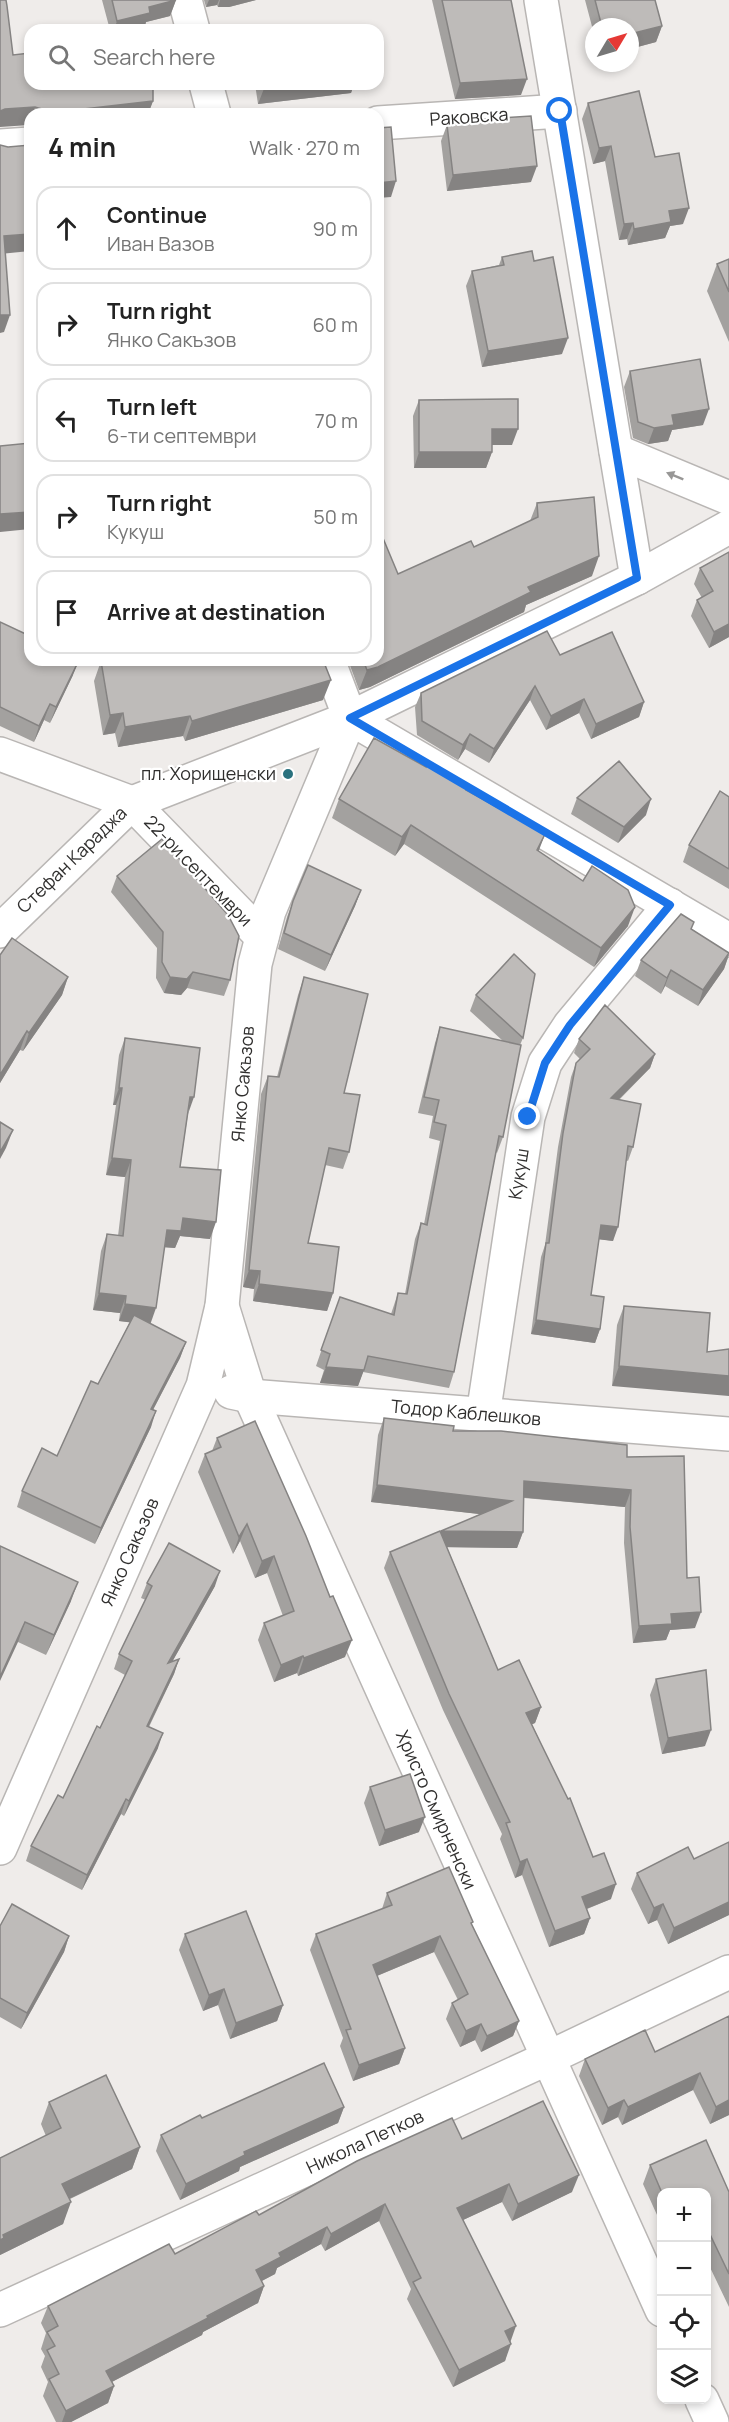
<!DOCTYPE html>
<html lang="en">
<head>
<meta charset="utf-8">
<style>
  :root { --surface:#fff; --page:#f2f2f2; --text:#222; --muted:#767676; --line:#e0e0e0 }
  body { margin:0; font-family:Manrope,sans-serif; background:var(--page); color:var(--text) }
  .controls { position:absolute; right:18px; bottom:18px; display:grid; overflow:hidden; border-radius:12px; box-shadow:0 3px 9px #0003 }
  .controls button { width:54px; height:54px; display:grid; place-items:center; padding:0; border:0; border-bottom:2px solid var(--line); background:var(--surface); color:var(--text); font:30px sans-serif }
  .compass { position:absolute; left:585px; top:18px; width:54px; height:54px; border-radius:50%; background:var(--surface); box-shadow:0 3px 9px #0003; rotate:52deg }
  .stop { position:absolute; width:18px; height:18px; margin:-14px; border:4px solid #1a73e8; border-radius:50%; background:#fff }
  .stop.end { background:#1a73e8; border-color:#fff; box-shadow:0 2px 6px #0008 }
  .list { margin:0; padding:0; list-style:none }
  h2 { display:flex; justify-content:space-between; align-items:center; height:78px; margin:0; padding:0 24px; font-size:26px }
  h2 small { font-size:20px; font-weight:400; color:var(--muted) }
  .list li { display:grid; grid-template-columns:39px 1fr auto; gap:18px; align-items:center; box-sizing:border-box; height:84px; margin:0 12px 12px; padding:0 12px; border:2px solid var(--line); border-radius:18px }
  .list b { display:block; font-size:22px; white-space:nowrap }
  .list p { margin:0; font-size:20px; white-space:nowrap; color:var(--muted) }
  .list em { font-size:20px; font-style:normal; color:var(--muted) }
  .icon { flex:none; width:33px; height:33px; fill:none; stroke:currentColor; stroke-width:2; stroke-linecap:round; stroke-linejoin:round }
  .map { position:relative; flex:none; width:729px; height:2422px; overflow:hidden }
  .search { position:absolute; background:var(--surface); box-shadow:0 3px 9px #0003; left:24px; top:24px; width:360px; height:66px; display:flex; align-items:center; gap:15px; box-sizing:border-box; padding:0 21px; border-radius:18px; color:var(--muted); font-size:22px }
  .panel { position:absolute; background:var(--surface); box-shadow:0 3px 9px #0003; left:24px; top:108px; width:360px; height:558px; border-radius:18px }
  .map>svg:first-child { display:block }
</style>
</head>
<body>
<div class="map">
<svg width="729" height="2422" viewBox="0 0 729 2422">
  <rect width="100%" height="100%" fill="#efecea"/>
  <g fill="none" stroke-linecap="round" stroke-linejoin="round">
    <g stroke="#b9b6b4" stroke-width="36">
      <g id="minor">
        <polyline points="185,0 193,30"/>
        <polyline points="541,0 637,578"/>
        <polyline points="206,84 214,114"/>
        <polyline points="378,123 560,111"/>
        <polyline points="0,146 30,144"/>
        <polyline points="616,451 729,498"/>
        <polyline points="328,660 350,718"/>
        <polyline points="350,718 729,940"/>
        <polyline points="0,754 132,803 262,937"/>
        <polyline points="0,931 132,803 350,718"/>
        <polyline points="222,1306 250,1396 662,2310"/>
        <polyline points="231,1392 250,1396 729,1434"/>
        <polyline points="483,1415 528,1117 545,1063 570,1025 670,905"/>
        <polyline points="0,1848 203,1386 222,1306 255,964 269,911 350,718 637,578 729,527"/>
        <polyline points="702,2400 712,2422"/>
      </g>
    </g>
    <g stroke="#b9b6b4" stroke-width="36">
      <polyline id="tertiary" points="0,2310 548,2058 729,1972"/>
    </g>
    <use href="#minor" stroke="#fff" stroke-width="33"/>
    <use href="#tertiary" stroke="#fff" stroke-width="33"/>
  </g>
  <g fill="#a3a19f">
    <polygon points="102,0 176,0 170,16 146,22 144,29 139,30 110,30"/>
    <polygon points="204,0 256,0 229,7 218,7 217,5 206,7"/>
    <polygon points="432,0 511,0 521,95 455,99"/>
    <polygon points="585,0 655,0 662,26 656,42 630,49 630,27 594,27 594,34"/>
    <polygon points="13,55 30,84 153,101 148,114 30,114 30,126 29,125"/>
    <polygon points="255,84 354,84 351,93 258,104"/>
    <polygon points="588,103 655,157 683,224 670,226 665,238 628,245 627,239 619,240 605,161 593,164 582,119"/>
    <polygon points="469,120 531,182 447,191 441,141 447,125 468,123"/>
    <polygon points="502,257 534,261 562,354 482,367 466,286 472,271 499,265"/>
    <polygon points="729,259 729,342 707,291 717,264"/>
    <polygon points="630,371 703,425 672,430 668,441 648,444 633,438 624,387"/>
    <polygon points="30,389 30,428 27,396"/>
    <polygon points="419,400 512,445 492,445 492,452 486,468 414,468 413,416"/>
    <polygon points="537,503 592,576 526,605 524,612 370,687 359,690 348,660 378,660 398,574 474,547 530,521"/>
    <polygon points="729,552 729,637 709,648 691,616 697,600 702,598 694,584 700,568"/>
    <polygon points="0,622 73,675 50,723 44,720 34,742 0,726"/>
    <polygon points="560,655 644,702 639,717 591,739 579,713 546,730 530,700 489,763 465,749 458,760 417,735 415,707 421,693"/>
    <polygon points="101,661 323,700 185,741 183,736 118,747 115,733 103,735 94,681"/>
    <polygon points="426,761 467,791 628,926 594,967 404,844 395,856 332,818 339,799 424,766"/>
    <polygon points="729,797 729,889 683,862 689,845"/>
    <polygon points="577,798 646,815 618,843 571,814"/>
    <polygon points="117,876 230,980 224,996 187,988 181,995 164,993 156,978 157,948 111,892"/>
    <polygon points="361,890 355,906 325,971 278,949 287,917 293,901"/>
    <polygon points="692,929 729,955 724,969 698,1006 665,986 661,994 635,976 641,960"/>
    <polygon points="0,955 68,977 62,995 23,1051 20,1050 0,1083"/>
    <polygon points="304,977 344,1093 349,1152 343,1169 325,1165 308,1243 333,1293 327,1311 253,1301 254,1289 243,1287 261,1094 268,1076 277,1077 298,995"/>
    <polygon points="476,995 523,1038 520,1045 503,1137 497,1153 496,1152 454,1372 449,1388 363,1372 358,1386 320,1383 324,1370 316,1366 340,1297 391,1314 398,1293 405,1294 415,1239 421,1223 424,1224 440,1141 429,1138 433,1116 418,1113 435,1043 440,1027 503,1041 470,1011"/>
    <polygon points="125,1038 188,1114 180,1167 210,1239 180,1236 175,1248 164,1247 150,1324 186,1342 180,1358 153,1410 151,1427 95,1544 17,1507 22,1491 57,1456 98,1384 130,1322 119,1321 120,1313 93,1310 101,1251 107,1234 118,1236 125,1177 106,1175 116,1105 113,1105 119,1055"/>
    <polygon points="579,1039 655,1054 650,1068 619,1100 633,1147 628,1161 626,1160 613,1241 599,1239 591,1295 600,1329 595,1343 531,1334 541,1257 545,1245 558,1147 571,1077 576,1063 580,1059 574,1053"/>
    <polygon points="624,1306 710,1313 612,1386 617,1325"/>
    <polygon points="384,1418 453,1431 627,1457 687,1578 695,1628 670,1630 666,1640 633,1643 624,1543 625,1507 524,1498 523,1532 517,1548 447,1547 498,1670 541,1707 535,1723 532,1724 593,1857 611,1899 587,1909 590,1918 584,1934 549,1947 522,1875 515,1878 500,1839 502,1834 443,1710 384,1568 390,1552 441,1532 480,1514 371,1502 378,1435"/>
    <polygon points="217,1438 345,1657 298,1676 297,1673 274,1682 258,1640 264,1623 283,1616 267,1573 255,1578 240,1541 233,1554 198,1472 205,1454 212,1451"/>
    <polygon points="0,1546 71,1601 46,1655 18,1642"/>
    <polygon points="147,1583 215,1586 172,1662 179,1659 174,1674 149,1727 158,1748 124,1816 121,1814 82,1890 26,1861 31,1846 63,1798 100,1728 125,1675 114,1669 119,1654 146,1600 141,1598"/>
    <polygon points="656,1679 705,1746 662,1754 650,1695"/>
    <polygon points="370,1787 419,1832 379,1846 364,1803"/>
    <polygon points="729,1842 729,1915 668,1944 657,1920 648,1924 631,1889 637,1873 694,1859"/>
    <polygon points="387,1893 472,1925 519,2021 513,2036 481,2052 475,2040 460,2047 446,2019 452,2003 458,2000 434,1952 377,1976 405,2048 399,2064 353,2081 340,2046 343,2038 310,1950 316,1934 382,1909"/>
    <polygon points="0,1926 69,1936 64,1952 21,2029 0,2017"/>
    <polygon points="185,1934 283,2005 277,2021 230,2039 218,2005 203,2011 179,1950"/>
    <polygon points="729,2016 729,2115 710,2124 693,2090 622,2125 618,2117 602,2125 579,2076 585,2059 655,2052"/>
    <polygon points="49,2102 140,2147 132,2169 70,2199 63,2224 0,2255 0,2158 46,2136 41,2124"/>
    <polygon points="344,2107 338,2123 240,2167 239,2171 180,2200 156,2151 161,2135 202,2118"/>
    <polygon points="462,2139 572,2192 512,2221 502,2202 463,2220 510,2342 505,2361 453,2387 407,2299 411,2289 379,2221 325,2251 321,2244 277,2268 275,2274 261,2281 264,2286 258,2303 203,2332 202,2335 112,2382 114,2386 108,2403 71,2422 56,2422 43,2396 48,2382 41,2367 45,2356 41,2349 46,2333 41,2323 48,2306 175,2254 259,2215"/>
    <polygon points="650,2165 729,2192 729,2307 706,2259 706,2193 662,2193 662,2226 643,2184"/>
  </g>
  <g fill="#858382">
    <polygon points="176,0 170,16 146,22 144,29 139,30 114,30 117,21 149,7"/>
    <polygon points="209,0 219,0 217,5 206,7"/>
    <polygon points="220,0 256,0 229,7 218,7"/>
    <polygon points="662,26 656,42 630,49 630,34"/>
    <polygon points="527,79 521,95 455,99 460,83"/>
    <polygon points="279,84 354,84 351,93 258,104 265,86"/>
    <polygon points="153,101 148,114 66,114 67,111"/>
    <polygon points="35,107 33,114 30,114 30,122 29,125 0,127 0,111 5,109"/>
    <polygon points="611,146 605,161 593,164 599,148"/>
    <polygon points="537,166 531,182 447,191 453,175"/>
    <polygon points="396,181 391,197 378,198 378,183"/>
    <polygon points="689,208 683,224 670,226 665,238 628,245 634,229 669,211"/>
    <polygon points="633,223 627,239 619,240 624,224"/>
    <polygon points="30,234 30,251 0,254 4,236"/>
    <polygon points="0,315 10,315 4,332 0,333"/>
    <polygon points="568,338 562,354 482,367 488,351"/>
    <polygon points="709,409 703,425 672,430 668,441 648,444 654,428 672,415"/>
    <polygon points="492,429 518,429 512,445 486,445"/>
    <polygon points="419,452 492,452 486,468 414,468"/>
    <polygon points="30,512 30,529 0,532 0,514"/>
    <polygon points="599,556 592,576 526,605 524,612 370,687 359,690 367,670 528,587"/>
    <polygon points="729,624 729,637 709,648 714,632"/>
    <polygon points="79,660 73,675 50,723 56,707"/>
    <polygon points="331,680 323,700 185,741 192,721"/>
    <polygon points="535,686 530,700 489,763 494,749"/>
    <polygon points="584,699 579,713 546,730 551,716"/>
    <polygon points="644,702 639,717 591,739 596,724"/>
    <polygon points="50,704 44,720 34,742 39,726"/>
    <polygon points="123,713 115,733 103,735 110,715"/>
    <polygon points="190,716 183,736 118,747 125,727"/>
    <polygon points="470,734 465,749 458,760 463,745"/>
    <polygon points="651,799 646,815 618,843 624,827"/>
    <polygon points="411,825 404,844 395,856 402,837"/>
    <polygon points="545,834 538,853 537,850"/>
    <polygon points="361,890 355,906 325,971 331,955"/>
    <polygon points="635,907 628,926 594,967 601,948"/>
    <polygon points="729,954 724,969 698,1006 703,990"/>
    <polygon points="671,970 665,986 661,994 667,978"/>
    <polygon points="193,972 187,988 181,995 164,993 170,977"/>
    <polygon points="68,977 62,995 23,1051 29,1033"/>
    <polygon points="27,1031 20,1050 0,1083 0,1075"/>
    <polygon points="655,1054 650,1068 606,1112 611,1098"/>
    <polygon points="119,1088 122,1088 116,1105 113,1105"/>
    <polygon points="190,1097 194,1097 188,1114"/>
    <polygon points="13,1130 6,1148 0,1159 0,1152"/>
    <polygon points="112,1158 131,1160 125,1177 106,1175"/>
    <polygon points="183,1218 216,1222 210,1239 180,1236 175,1248 161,1247 167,1230"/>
    <polygon points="601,1225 618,1227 613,1241 596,1239"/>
    <polygon points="249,1270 260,1271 254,1289 243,1287"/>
    <polygon points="259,1284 333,1293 327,1311 253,1301"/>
    <polygon points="99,1293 126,1296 120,1313 93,1310"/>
    <polygon points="125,1304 156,1308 150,1325 119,1321"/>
    <polygon points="536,1320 600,1329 595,1343 531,1334"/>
    <polygon points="186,1342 180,1358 145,1425 151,1409"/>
    <polygon points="619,1366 729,1376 729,1396 612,1386"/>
    <polygon points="326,1367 364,1370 358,1386 320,1383"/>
    <polygon points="156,1411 151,1427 95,1544 101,1528"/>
    <polygon points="524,1481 631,1490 625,1507 518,1497"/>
    <polygon points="377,1485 512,1501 506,1517 371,1502"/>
    <polygon points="247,1524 240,1541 233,1554 239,1537"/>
    <polygon points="441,1531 523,1532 517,1548 435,1547"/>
    <polygon points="274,1556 267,1573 255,1578 262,1561"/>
    <polygon points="220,1571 215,1586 163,1678 168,1663"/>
    <polygon points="78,1582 71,1601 46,1655 54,1635"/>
    <polygon points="701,1612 695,1628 670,1630 666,1640 633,1643 639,1626 671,1614"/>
    <polygon points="25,1622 18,1642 0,1681 0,1677"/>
    <polygon points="352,1640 345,1657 298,1676 304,1658"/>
    <polygon points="303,1656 297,1673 274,1682 281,1665"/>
    <polygon points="179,1659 174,1674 142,1740 147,1726"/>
    <polygon points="541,1707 535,1723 521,1729 526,1713"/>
    <polygon points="711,1730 705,1746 662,1754 668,1738"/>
    <polygon points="163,1733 158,1748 124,1816 129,1801"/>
    <polygon points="126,1799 121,1814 82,1890 87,1875"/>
    <polygon points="425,1817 419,1832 379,1846 385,1830"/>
    <polygon points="527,1859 522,1875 515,1878 520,1862"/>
    <polygon points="616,1884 611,1899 576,1913 582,1897"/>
    <polygon points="729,1902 729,1915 668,1944 674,1928"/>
    <polygon points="663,1904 657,1920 648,1924 654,1908"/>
    <polygon points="590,1918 584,1934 549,1947 555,1931"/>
    <polygon points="69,1936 64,1952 21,2029 27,2013"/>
    <polygon points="440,1936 434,1952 367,1980 373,1965"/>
    <polygon points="224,1989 218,2005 203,2011 209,1995"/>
    <polygon points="283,2005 277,2021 230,2039 236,2023"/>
    <polygon points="519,2021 513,2036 481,2052 487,2036"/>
    <polygon points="481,2024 475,2040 460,2047 466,2031"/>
    <polygon points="405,2048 399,2064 353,2081 359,2065"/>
    <polygon points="700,2073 693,2090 622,2125 628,2107"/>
    <polygon points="624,2100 618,2117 602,2125 608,2108"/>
    <polygon points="729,2100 729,2115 710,2124 716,2107"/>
    <polygon points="344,2107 338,2123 240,2167 239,2171 180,2200 186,2184 244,2152"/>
    <polygon points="140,2147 132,2169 54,2206 62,2184"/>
    <polygon points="579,2175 572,2192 512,2221 518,2204"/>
    <polygon points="509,2184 502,2202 450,2226 457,2208"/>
    <polygon points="71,2202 63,2224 0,2255 0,2240 3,2235"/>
    <polygon points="385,2204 379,2221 325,2251 331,2234"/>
    <polygon points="327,2227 321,2244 277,2268 275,2274 249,2288 256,2270 279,2253"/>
    <polygon points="264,2286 258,2303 203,2332 202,2335 100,2388 106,2371"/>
    <polygon points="516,2326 510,2343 505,2331"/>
    <polygon points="511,2344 505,2361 453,2387 459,2370"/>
    <polygon points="114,2386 108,2403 71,2422 62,2422 66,2411"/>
  </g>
  <g fill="#bebbb9" stroke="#858382" stroke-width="1.5">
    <polygon points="0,0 6,0 7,6 13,55 30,53 30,84 153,84 153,101 67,111 67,114 50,114 45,110 35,107 5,109 0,111"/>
    <polygon points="112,0 176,0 149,7 150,13 117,21"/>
    <polygon points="442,0 511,0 527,79 460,83"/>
    <polygon points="595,0 655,0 662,26 630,34 630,27 602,27"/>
    <polygon points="265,84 279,84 265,86"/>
    <polygon points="639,91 655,157 679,153 689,208 669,211 671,222 634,229 633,223 624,224 611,146 599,148 588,103"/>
    <polygon points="531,116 537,166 453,175 447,125 469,122 469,120"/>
    <polygon points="391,127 396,181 378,183 378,128"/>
    <polygon points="0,145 8,147 30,145 30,234 4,236 10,315 0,315"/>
    <polygon points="532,251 534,261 553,257 568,338 488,351 472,271 504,265 502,257"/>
    <polygon points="729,259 729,292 717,264"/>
    <polygon points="700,359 709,409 672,415 674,425 654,428 638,422 630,371"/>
    <polygon points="518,399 518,429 492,429 492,452 419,452 419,400"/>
    <polygon points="30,443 30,512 0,514 0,446"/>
    <polygon points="594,497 599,556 528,587 531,592 378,667 367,670 363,660 378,660 378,532 380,531 398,574 471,541 474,547 538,517 537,503"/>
    <polygon points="729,552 729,624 714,632 697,600 713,591 700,568"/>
    <polygon points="0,622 30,636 30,660 79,660 56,707 50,704 39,726 0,707"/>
    <polygon points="547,631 560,655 612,632 644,702 596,724 584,699 551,716 535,686 494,749 470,734 463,745 422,721 421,693"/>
    <polygon points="107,660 323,660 331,680 192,721 190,716 125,727 123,713 110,715 101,661"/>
    <polygon points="374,738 426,767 426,761 469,786 466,790 545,834 537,850 583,881 592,866 628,890 635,907 601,948 411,825 402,837 339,799"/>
    <polygon points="619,761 651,799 624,827 577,798"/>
    <polygon points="720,791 729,797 729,869 689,845"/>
    <polygon points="162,839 228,915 239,936 230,980 193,972 187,979 170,977 162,962 163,932 117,876"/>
    <polygon points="308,865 361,890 331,955 284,933 293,901"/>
    <polygon points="681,914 694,922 691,929 729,953 703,990 671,970 667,978 641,960"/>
    <polygon points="12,938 68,977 29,1033 27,1031 0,1075 0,955"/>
    <polygon points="514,954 535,974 523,1038 476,995"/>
    <polygon points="304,977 368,994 344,1093 360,1095 349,1152 329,1148 308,1243 339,1247 333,1293 259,1284 260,1271 249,1270 268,1076 279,1077"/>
    <polygon points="605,1005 655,1054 611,1098 641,1104 633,1147 628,1146 618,1227 601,1225 591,1295 604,1297 600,1329 536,1320 546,1243 549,1243 563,1133 576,1063 590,1049 579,1039"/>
    <polygon points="440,1027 521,1045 503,1137 499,1136 454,1372 368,1356 364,1370 326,1367 330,1354 321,1350 340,1297 394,1315 398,1293 407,1294 421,1223 427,1225 446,1125 434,1122 439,1100 424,1097"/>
    <polygon points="125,1038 200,1048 194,1097 190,1097 180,1167 221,1170 216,1222 183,1218 181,1231 167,1230 156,1308 125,1304 126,1296 99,1293 107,1234 123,1236 131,1160 112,1158 122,1088 119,1088"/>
    <polygon points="0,1122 13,1130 0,1152"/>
    <polygon points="624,1306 710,1313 707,1352 729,1349 729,1376 619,1366"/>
    <polygon points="134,1315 186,1342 151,1409 156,1411 101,1528 22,1491 42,1448 57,1456 91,1381 98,1384"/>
    <polygon points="384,1418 454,1426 453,1431 501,1431 627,1445 627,1457 684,1456 687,1578 699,1577 701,1612 671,1614 672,1624 639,1626 630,1527 631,1490 524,1481 523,1532 441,1531 512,1501 377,1485"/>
    <polygon points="255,1421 306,1536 330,1597 333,1596 352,1640 304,1658 303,1656 281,1665 264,1623 294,1611 274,1556 262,1561 247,1524 239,1537 205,1454 221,1447 217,1438"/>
    <polygon points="440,1531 498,1670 519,1660 541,1707 526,1713 568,1799 570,1798 593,1857 604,1853 616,1884 582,1897 590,1918 555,1931 527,1859 520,1862 506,1823 510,1822 449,1694 390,1552"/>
    <polygon points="169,1543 220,1571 168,1663 179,1659 147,1726 163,1733 129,1801 126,1799 87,1875 31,1846 58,1795 63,1798 97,1726 100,1728 132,1661 119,1654 152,1586 147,1583"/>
    <polygon points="0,1546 78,1582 54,1635 25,1622 0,1677"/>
    <polygon points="706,1670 711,1730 668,1738 656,1679"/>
    <polygon points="410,1774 425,1817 385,1830 370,1787"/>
    <polygon points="729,1842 729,1902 674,1928 663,1904 654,1908 637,1873 688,1847 694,1859"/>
    <polygon points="449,1867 473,1922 471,1923 519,2021 487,2036 481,2024 466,2031 452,2003 468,1994 440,1936 373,1965 405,2048 359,2065 346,2030 351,2029 316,1934 392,1905 387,1893"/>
    <polygon points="12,1904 69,1936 27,2013 0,1998 0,1926"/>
    <polygon points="246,1911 283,2005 236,2023 224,1989 209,1995 185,1934"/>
    <polygon points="729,2016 729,2100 716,2107 700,2073 628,2107 624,2100 608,2108 585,2059 645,2030 655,2052"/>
    <polygon points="324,2063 344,2107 244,2152 245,2155 186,2184 161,2135 200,2115 202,2118"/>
    <polygon points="106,2075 140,2147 62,2184 71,2202 3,2235 4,2238 0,2240 0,2158 61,2128 49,2102"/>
    <polygon points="543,2101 579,2175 518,2204 509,2184 457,2208 516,2326 505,2331 511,2344 459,2370 413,2282 421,2278 385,2204 331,2234 327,2227 279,2253 281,2257 256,2270 264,2286 207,2316 208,2318 106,2371 114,2386 66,2411 49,2379 59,2374 47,2350 55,2346 47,2332 58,2326 48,2306 169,2244 175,2254 256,2211 259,2215 357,2161 452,2118 462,2139"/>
    <polygon points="706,2140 729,2192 729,2274 706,2226 706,2193 662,2193 650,2165"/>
  </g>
  <defs><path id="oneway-solid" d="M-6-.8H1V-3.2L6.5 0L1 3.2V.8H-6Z" transform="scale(1.5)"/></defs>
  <use fill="#989796" href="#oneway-solid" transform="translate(675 476) rotate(-158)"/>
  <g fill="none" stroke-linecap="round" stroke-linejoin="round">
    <polyline stroke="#1a73e8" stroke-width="8" points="528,1117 545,1063 570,1025 670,905 350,718 637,578 560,111"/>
  </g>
  <circle fill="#2a717e" stroke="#fff" stroke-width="2" cx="288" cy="774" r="6"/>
  <g text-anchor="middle" stroke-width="4.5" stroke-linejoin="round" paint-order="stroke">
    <g font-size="18" fill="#302f2e" stroke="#fff">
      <text transform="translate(469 117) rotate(-4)" y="6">Раковска</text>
      <text transform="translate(72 860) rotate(-44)" y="6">Стефан Караджа</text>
      <text transform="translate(198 871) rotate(46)" y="6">22-ри септември</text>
      <text transform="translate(243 1084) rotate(-85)" y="6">Янко Сакъзов</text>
      <text transform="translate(519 1174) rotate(-81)" y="6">Кукуш</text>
      <text transform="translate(466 1413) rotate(5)" y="6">Тодор Каблешков</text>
      <text transform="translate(130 1552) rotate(-66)" y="6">Янко Сакъзов</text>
      <text transform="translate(436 1810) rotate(66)" y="6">Христо Смирненски</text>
      <text transform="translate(365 2142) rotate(-25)" y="6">Никола Петков</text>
    </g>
    <g font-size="18" fill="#302f2e" stroke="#fff" text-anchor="end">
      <text x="276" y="780">пл. Хорищенски</text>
    </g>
  </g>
</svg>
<div class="controls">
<button>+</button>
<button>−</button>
<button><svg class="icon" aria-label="locate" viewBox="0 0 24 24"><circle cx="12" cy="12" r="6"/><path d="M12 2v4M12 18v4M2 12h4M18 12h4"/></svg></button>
<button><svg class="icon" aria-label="layers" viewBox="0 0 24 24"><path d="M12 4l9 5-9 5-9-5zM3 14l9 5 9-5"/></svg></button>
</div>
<svg class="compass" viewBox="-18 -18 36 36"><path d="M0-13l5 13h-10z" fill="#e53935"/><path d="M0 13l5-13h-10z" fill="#767676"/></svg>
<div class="stop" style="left:560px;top:111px"></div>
<div class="stop end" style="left:528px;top:1117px"></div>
<div class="search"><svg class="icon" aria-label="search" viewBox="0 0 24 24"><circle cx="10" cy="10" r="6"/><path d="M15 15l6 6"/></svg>Search here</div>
<section class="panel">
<h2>4 min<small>Walk · 270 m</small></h2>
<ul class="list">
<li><svg class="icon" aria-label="ahead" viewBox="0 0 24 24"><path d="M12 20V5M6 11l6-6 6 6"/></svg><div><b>Continue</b><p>Иван Вазов</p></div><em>90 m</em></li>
<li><svg class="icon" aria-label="right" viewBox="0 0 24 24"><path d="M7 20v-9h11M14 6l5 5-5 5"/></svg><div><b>Turn right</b><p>Янко Сакъзов</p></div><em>60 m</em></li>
<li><svg class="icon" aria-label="left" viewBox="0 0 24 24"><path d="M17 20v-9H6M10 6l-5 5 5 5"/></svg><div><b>Turn left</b><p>6-ти септември</p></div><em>70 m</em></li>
<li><svg class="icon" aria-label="right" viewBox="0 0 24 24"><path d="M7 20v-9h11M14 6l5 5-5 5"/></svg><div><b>Turn right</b><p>Кукуш</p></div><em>50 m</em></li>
<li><svg class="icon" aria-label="arrive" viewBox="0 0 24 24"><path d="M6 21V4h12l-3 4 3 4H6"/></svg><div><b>Arrive at destination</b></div></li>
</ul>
</section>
</div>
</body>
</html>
